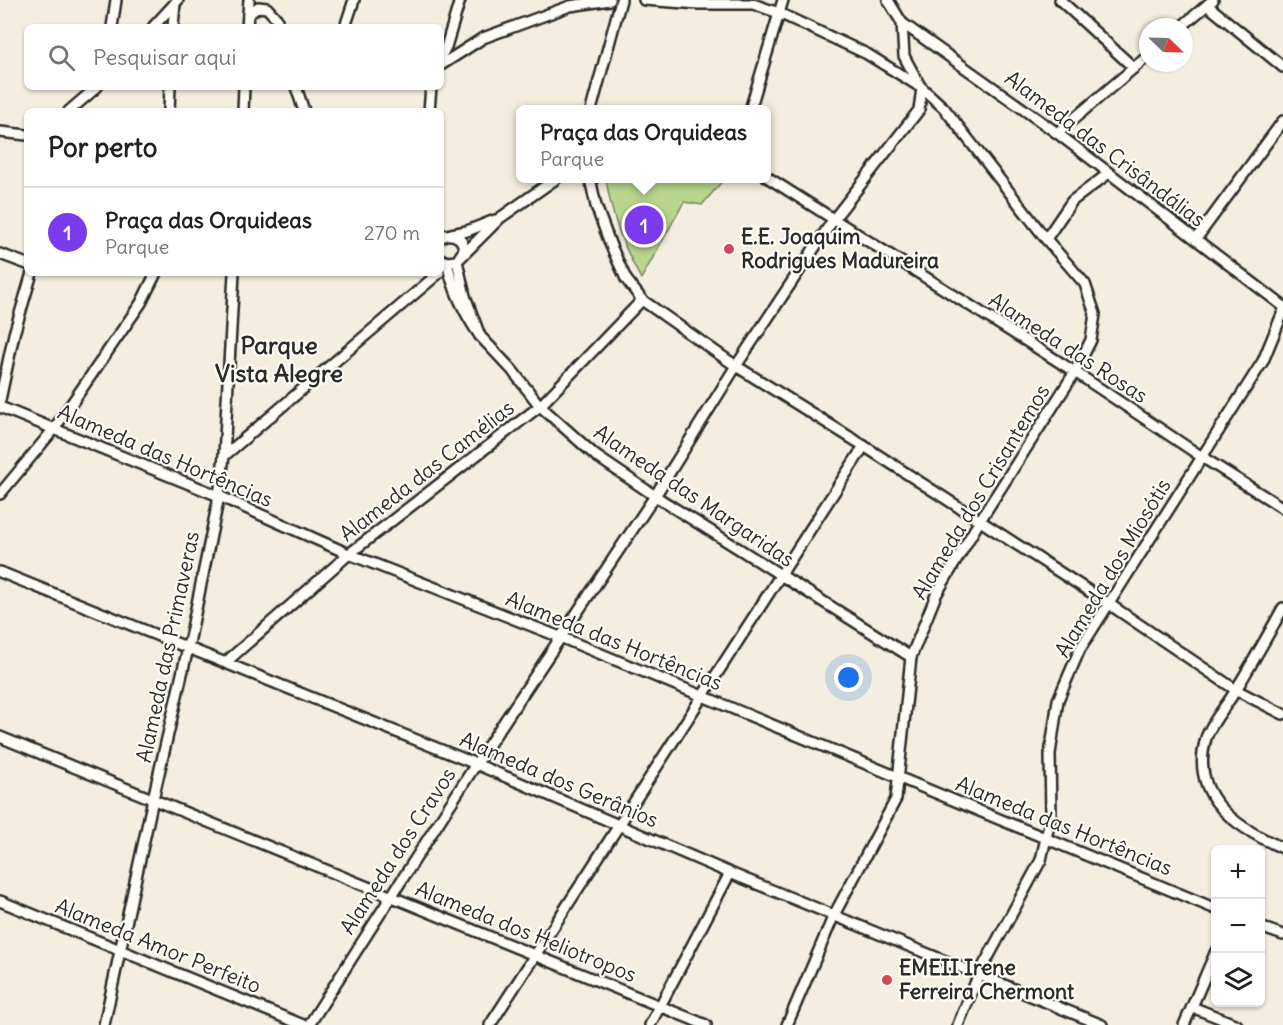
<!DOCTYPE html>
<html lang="pt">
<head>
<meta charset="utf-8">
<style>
  :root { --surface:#fff; --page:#f2f2f2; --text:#202124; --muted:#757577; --line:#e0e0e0; --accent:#7c3aed }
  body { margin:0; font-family:Delius,sans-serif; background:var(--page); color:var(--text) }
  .controls { position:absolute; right:18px; bottom:18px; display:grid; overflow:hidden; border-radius:9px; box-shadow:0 2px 4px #0004 }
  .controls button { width:54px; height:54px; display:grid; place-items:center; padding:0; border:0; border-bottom:2px solid var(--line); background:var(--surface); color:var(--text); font:30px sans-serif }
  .compass { position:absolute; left:1139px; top:18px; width:54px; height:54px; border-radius:50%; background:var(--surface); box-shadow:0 2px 4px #0004; rotate:113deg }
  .you { position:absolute; left:849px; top:678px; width:21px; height:21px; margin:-15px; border:4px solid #fff; border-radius:50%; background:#1a73e8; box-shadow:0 0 0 9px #1a73e833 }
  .badge { display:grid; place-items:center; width:39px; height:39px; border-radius:50%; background:var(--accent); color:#fff; font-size:20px; font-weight:700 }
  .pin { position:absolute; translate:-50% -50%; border:3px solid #fff; box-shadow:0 2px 6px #0006 }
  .popup { position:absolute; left:516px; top:105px; width:255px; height:78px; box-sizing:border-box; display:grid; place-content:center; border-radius:9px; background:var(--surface); filter:drop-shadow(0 2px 4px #0005); font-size:20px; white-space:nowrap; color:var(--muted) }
  .popup b { font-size:22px; color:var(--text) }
  .popup::after { content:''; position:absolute; left:50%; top:100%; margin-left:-12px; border:12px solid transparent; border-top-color:var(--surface) }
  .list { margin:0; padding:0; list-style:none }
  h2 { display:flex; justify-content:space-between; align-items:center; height:78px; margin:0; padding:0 24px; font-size:26px }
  h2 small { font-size:20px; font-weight:400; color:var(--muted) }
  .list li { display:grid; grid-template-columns:39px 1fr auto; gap:18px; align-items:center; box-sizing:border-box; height:90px; padding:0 24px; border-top:2px solid var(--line) }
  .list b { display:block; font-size:22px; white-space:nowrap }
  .list p { margin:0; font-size:20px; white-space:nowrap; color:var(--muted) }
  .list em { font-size:20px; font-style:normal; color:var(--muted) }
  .icon { flex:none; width:33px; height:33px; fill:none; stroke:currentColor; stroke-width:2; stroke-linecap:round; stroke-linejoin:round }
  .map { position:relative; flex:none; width:1283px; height:1025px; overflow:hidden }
  .search { position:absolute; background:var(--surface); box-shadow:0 2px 4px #0004; left:24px; top:24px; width:420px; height:66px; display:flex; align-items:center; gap:15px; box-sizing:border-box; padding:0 21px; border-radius:9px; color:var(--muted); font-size:22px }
  .panel { position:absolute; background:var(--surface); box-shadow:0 2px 4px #0004; left:24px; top:108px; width:420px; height:168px; border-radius:9px }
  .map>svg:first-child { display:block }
</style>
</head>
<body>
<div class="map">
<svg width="1283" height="1025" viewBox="0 0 1283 1025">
  <rect width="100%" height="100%" fill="#f4eee0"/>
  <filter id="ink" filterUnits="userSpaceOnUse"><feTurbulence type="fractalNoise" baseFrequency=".0167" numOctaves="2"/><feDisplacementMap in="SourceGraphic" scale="12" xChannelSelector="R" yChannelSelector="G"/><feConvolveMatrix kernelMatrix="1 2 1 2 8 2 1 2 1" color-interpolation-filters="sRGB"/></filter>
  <g filter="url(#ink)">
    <path fill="#bad68e" stroke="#72805c" stroke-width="1.5" d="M606,179V178L724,179L702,205L684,202L641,279C622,243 612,218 606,179Z"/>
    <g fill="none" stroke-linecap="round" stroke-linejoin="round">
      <g stroke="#2b2b2b" stroke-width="14">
        <g id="street">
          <polyline points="644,0 699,4 753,4 779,13 867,54 922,88 944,108 1046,239 1085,284 1095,314 1091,340 1075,372 979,522 936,595 911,657 896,799 834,915 787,1025"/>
          <polyline points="888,0 902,23 904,56 920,86"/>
          <polyline points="1060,0 1134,68"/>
          <polyline points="1207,5 1283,67"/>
          <polyline points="248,15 258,7 267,8 277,19"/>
          <polyline points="902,23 1057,133 1283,306"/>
          <polyline points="112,27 116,0"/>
          <polyline points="153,27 178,0"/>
          <polyline points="173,27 175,3"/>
          <polyline points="247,27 249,0"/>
          <polyline points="345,27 354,0"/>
          <polyline points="1181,27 1213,0"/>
          <polyline points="441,56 446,47 460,0"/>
          <polyline points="441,65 483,38 570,6 610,0"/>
          <polyline points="296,87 304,111"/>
          <polyline points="591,110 621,0"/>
          <polyline points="750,110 783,0"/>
          <polyline points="69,111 97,87"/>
          <polyline points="169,111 170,87"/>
          <polyline points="243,111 244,87"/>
          <polyline points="429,111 431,87"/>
          <polyline points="0,132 27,135"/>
          <polyline points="1057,133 1148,56"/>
          <polyline points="767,177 1075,372 1202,457 1283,508"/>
          <polyline points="590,178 596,206 611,246 626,279 642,300 736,366 864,446 1109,604 1236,690 1283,714"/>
          <polyline points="451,234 467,231 495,220"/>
          <path d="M441,238L445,235C456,234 463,238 464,250L457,261L447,262L441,259"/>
          <polyline points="1046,239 1072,201 1109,173"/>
          <polyline points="1196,239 1283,121"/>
          <polyline points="0,254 27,264"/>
          <polyline points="460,258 500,218 557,178"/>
          <path d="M447,262C453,290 464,313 480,336L465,296L457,261"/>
          <polyline points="480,336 512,370 540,406 596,456 655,496 911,657"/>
          <polyline points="0,400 14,334 32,273"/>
          <polyline points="0,407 219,496 349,554 560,637 1216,909"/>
          <polyline points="224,456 439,273"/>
          <polyline points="0,494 54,429 141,303 156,273"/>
          <polyline points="0,572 476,764 730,873 1102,1025"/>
          <path d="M1283,608C1268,635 1253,662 1237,688C1229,703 1211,722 1206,738C1189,796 1236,828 1283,848"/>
          <polyline points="226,662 349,554 540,406 642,300"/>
          <polyline points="0,737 706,1025"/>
          <polyline points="0,901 303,1025"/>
          <polyline points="1260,927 1283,935"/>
          <polyline points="1192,1007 1237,1025"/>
          <polyline points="104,1025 153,799 188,648 219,496 224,456 234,273"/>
          <polyline points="309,1025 476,764 655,496 736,366 833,220 919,110 922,88"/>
          <polyline points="490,1025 864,446"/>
          <polyline points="650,1025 730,873"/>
          <polyline points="958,1025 979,974 1041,860 1051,816 1050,754 1058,700 1080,649 1263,361 1283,312"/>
          <polyline points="1184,1025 1216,951"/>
        </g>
      </g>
      <use href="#street" stroke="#fdfcf7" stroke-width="9"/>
    </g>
  </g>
  <g fill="#d1495b" stroke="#fdfcf7" stroke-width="2">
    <circle cx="729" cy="249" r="6"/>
    <circle cx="887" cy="980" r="6"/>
  </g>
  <g text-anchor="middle" stroke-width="4.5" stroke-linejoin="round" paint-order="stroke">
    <g font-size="21" fill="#2b2b2b" stroke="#fdfcf7">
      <text transform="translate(1105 149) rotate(37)" y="7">Alameda das Crisândálias</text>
      <text transform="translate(1068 348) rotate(33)" y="7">Alameda das Rosas</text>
      <text transform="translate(165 456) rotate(23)" y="7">Alameda das Hortências</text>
      <text transform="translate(427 471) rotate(-38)" y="7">Alameda das Camélias</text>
      <text transform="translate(981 492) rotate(-59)" y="7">Alameda dos Crisantemos</text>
      <text transform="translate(694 496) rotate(34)" y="7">Alameda das Margaridas</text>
      <text transform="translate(1113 568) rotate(-59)" y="7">Alameda dos Miosótis</text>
      <text transform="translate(614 641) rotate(22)" y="7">Alameda das Hortências</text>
      <text transform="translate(168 647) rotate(-78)" y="7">Alameda das Primaveras</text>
      <text transform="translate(559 780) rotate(23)" y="7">Alameda dos Gerânios</text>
      <text transform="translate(1064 826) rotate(22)" y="7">Alameda das Hortências</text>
      <text transform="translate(398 851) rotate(-57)" y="7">Alameda dos Cravos</text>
      <text transform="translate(526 932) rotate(22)" y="7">Alameda dos Heliotropos</text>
      <text transform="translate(158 946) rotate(22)" y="7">Alameda Amor Perfeito</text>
    </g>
    <g font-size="21" font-weight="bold" fill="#2b2b2b" stroke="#fdfcf7" text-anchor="start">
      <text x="741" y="244">E.E. Joaquim<tspan x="741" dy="24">Rodrigues Madureira</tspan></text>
      <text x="899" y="975">EMEII Irene<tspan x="899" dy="24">Ferreira Chermont</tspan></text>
    </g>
    <g font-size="24" font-weight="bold" fill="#2b2b2b" stroke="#fdfcf7">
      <text x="279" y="354">Parque<tspan x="279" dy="28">Vista Alegre</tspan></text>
    </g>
  </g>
</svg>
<div class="controls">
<button>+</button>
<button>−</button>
<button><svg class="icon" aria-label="layers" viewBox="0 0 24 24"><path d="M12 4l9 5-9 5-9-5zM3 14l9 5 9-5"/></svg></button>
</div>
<svg class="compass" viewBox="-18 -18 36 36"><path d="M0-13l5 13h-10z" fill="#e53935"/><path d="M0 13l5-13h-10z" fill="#757577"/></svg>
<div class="you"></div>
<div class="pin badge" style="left:644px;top:225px">1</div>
<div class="popup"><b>Praça das Orquideas</b>Parque</div>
<div class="search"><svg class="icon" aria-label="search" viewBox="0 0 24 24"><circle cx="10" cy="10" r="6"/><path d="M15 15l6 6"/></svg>Pesquisar aqui</div>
<section class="panel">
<h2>Por perto<small></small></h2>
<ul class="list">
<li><span class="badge">1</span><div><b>Praça das Orquideas</b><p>Parque</p></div><em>270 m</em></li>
</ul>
</section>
</div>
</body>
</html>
